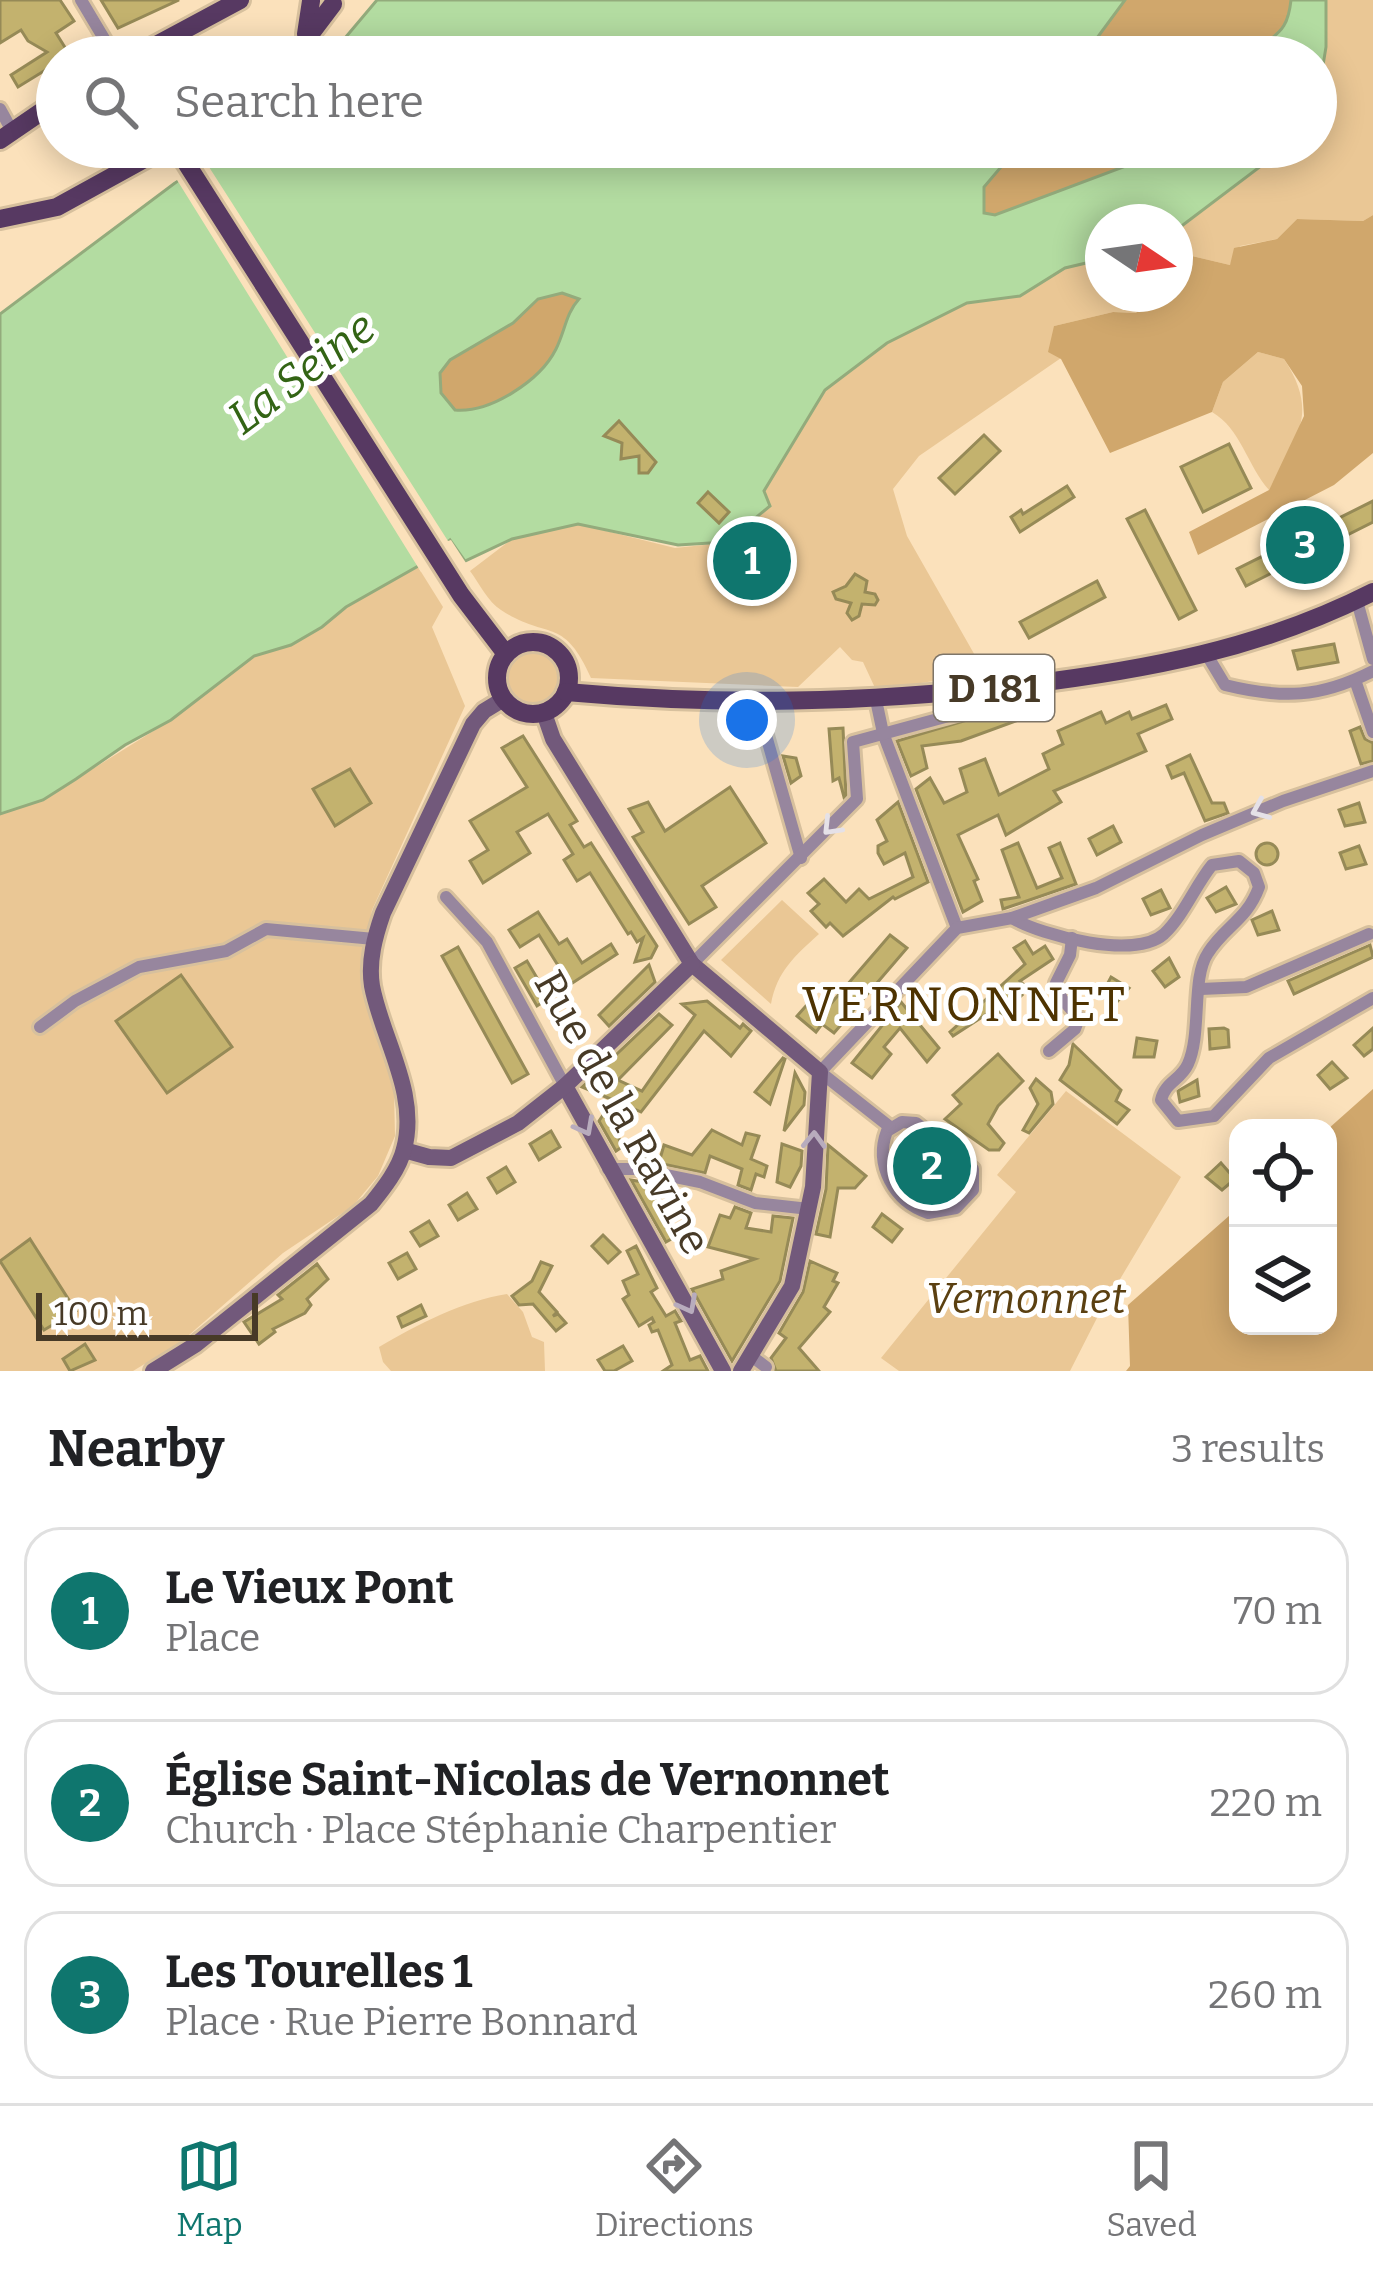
<!DOCTYPE html>
<html lang="en">
<head>
<meta charset="utf-8">
<style>
  :root { --surface:#fff; --page:#f6f6f6; --text:#202124; --muted:#757577; --line:#e0e0e0; --accent:#0f766e }
  body { margin:0; font-family:Bitter,serif; background:var(--page); color:var(--text) }
  .controls { position:absolute; right:36px; bottom:36px; display:grid; overflow:hidden; border-radius:24px; box-shadow:0 6px 30px #0003 }
  .controls button { width:108px; height:108px; display:grid; place-items:center; padding:0; border:0; border-bottom:3px solid var(--line); background:var(--surface); color:var(--text); font:60px sans-serif }
  .compass { position:absolute; left:1085px; top:204px; width:108px; height:108px; border-radius:50%; background:var(--surface); box-shadow:0 6px 30px #0003; rotate:103deg }
  .scale { position:absolute; left:36px; bottom:30px; width:222px; box-sizing:border-box; padding-left:12px; border:6px solid #473a27; border-top:0; font-size:33px; line-height:42px; white-space:nowrap; color:#473a27; -webkit-text-stroke:9px #fff; paint-order:stroke }
  .you { position:absolute; left:747px; top:720px; width:42px; height:42px; margin:-30px; border:9px solid #fff; border-radius:50%; background:#1a73e8; box-shadow:0 0 0 18px #1a73e833 }
  .badge { display:grid; place-items:center; width:78px; height:78px; border-radius:50%; background:var(--accent); color:#fff; font-size:39px; font-weight:700 }
  .pin { position:absolute; translate:-50% -50%; border:6px solid #fff; box-shadow:0 3px 12px #0006 }
  .list { margin:0; padding:0; list-style:none }
  h2 { display:flex; justify-content:space-between; align-items:center; height:156px; margin:0; padding:0 48px; font-size:51px }
  h2 small { font-size:39px; font-weight:400; color:var(--muted) }
  .list li { display:grid; grid-template-columns:78px 1fr auto; gap:36px; align-items:center; box-sizing:border-box; height:168px; margin:0 24px 24px; padding:0 24px; border:3px solid var(--line); border-radius:36px }
  .list b { display:block; font-size:45px; white-space:nowrap }
  .list p { margin:0; font-size:39px; white-space:nowrap; color:var(--muted) }
  .list em { font-size:39px; font-style:normal; color:var(--muted) }
  .icon { flex:none; width:66px; height:66px; fill:none; stroke:currentColor; stroke-width:2; stroke-linecap:round; stroke-linejoin:round }
  .map { position:relative; flex:none; width:1373px; height:1371px; overflow:hidden }
  .search { position:absolute; background:var(--surface); box-shadow:0 6px 30px #0003; left:36px; right:36px; top:36px; height:132px; display:flex; align-items:center; gap:30px; box-sizing:border-box; padding:0 42px; border-radius:66px; color:var(--muted); font-size:45px }
  .sheet { height:732px; background:var(--surface) }
  nav { display:flex; justify-content:space-around; align-items:center; box-sizing:border-box; height:168px; border-top:3px solid var(--line); background:var(--surface); font-size:33px; color:var(--muted) }
  nav a { display:grid; justify-items:center; gap:6px }
  nav .on { color:var(--accent) }
  .map>svg:first-child { display:block }
</style>
</head>
<body>
<div class="map">
<svg width="1373" height="1371" viewBox="0 0 1373 1371">
  <rect width="100%" height="100%" fill="#fbe1bb"/>
  <g fill="#eac795">
    <path d="M1326,0H1373V215L1363,221L1297,219L1277,239L1240,246L1230,265L1175,252V231L1286,147H1316C1316,97 1326,50 1326,0Z"/>
    <path d="M1103,259V294H1141L1144,303L1136,313L1113,312L1054,326L1061,358L919,456L893,489L907,536L985,673L876,690L863,662L852,660L840,647L798,687L591,678C563,615 548,641 501,610C488,602 479,583 470,571L512,539L578,524L675,548L723,543L770,588L779,577L737,536L770,506L764,491L825,390L887,343L968,303L1020,296L1065,268Z"/>
    <path d="M1258,352L1284,359C1320,414 1296,438 1269,490C1247,465 1241,429 1212,412L1223,382Z"/>
    <polygon points="418,567 443,607 432,627 465,706 372,910 361,980 394,1092 395,1136 378,1176 353,1206 283,1253 181,1342 133,1371 0,1371 0,814 43,800 171,720 254,656 292,645 322,627 346,607"/>
    <circle cx="532" cy="678" r="27"/>
    <path d="M782,900L819,934C795,956 777,971 771,1004L721,960Z"/>
    <polygon points="1066,1091 1181,1177 1098,1316 1070,1371 899,1371 881,1358 1016,1192 997,1175"/>
    <path d="M507,1294L523,1312L532,1337L544,1342L545,1371H391L383,1362L379,1347C418,1324 463,1301 507,1294Z"/>
  </g>
  <g fill="#d0a76c">
    <path d="M1125,0H1291C1287,38 1272,32 1253,57H1083Z"/>
    <polygon points="1018,147 1162,147 1143,160 995,215 984,214 984,187"/>
    <polygon points="1373,215 1373,453 1334,485 1198,555 1189,532 1269,490 1304,416 1302,386 1284,359 1258,352 1223,382 1212,412 1110,453 1061,359 1048,352 1054,326 1113,312 1136,313 1144,303 1141,294 1175,294 1175,252 1230,265 1234,248 1277,239 1297,219 1363,221"/>
    <path d="M562,293L579,299C566,314 565,331 556,349C540,381 490,413 455,410L445,400L438,382L440,373L450,360L512,323L538,299Z"/>
    <polygon points="1373,1089 1373,1371 1126,1371 1130,1366 1128,1305 1238,1208 1238,1326 1328,1326 1328,1129"/>
  </g>
  <g fill="#b3dca1" stroke="#93ab7c" stroke-width="3" fill-rule="evenodd">
    <polygon points="377,0 1125,0 1083,57 329,57"/>
    <path d="M1291,0H1326V47L1316,108V57H1253C1272,32 1287,38 1291,0Z"/>
    <path d="M223,147H1018L984,187V213L995,215L1142,160L1162,147H1286L1175,231V222H1103V259L1065,268L1020,296L967,303L887,343L825,390L764,491L770,506L726,542L678,545L578,524L512,539L465,561L450,540L420,565L346,607L322,627L291,645L254,656L171,720L125,745L76,779L43,800L0,814V314ZM562,293L579,299C566,313 565,331 556,349C540,381 490,413 455,410L441,393L440,373L450,360L513,323L538,299Z"/>
  </g>
  <polygon fill="#fbe1bb" points="205,152 212,164 209,167 448,541 451,540 468,566 461,566 449,549 421,572 177,180 173,182 170,178"/>
  <g fill="#c3b26e" stroke="#968a57" stroke-width="3">
    <polygon points="0,0 60,0 74,21 56,33 71,57 57,57 57,63 18,87 11,75 47,52 28,41 21,30 0,43"/>
    <polygon points="101,0 179,0 118,28"/>
    <polygon points="619,421 656,462 648,473 639,473 639,456 621,459 622,443 604,436"/>
    <polygon points="984,435 1000,451 955,494 939,478"/>
    <polygon points="1229,444 1251,488 1203,512 1181,467"/>
    <polygon points="1067,486 1074,497 1020,532 1011,517 1021,510 1023,514"/>
    <polygon points="708,492 729,512 719,523 698,503"/>
    <polygon points="1373,501 1373,522 1246,586 1237,569"/>
    <polygon points="1145,510 1196,610 1179,619 1127,519"/>
    <polygon points="855,574 867,581 865,592 875,594 878,600 875,605 862,604 859,616 852,620 847,613 851,603 836,599 833,592 846,586"/>
    <polygon points="1097,581 1105,597 1029,638 1020,622"/>
    <polygon points="1334,644 1338,662 1298,669 1293,651"/>
    <polygon points="1017,705 1032,715 961,741 922,746 927,768 911,776 897,741"/>
    <polygon points="1166,705 1172,719 1138,734 1146,751 1054,791 1061,802 1006,835 998,815 958,835 978,879 974,881 982,901 963,912 916,789 930,778 944,803 967,792 960,769 985,759 999,795 1049,769 1043,754 1063,744 1058,731 1101,712 1106,723 1129,712 1132,719"/>
    <polygon points="1360,727 1365,739 1373,743 1373,761 1361,764 1350,731"/>
    <polygon points="843,728 846,795 844,797 839,778 833,781 829,729"/>
    <polygon points="523,736 577,821 570,825 584,847 591,843 657,946 651,958 635,962 643,938 637,942 631,932 628,934 590,873 577,881 564,860 573,854 548,814 517,832 530,853 483,883 470,861 488,850 470,821 527,787 502,748"/>
    <polygon points="1190,755 1212,803 1224,803 1228,813 1205,821 1184,773 1172,778 1167,766"/>
    <polygon points="783,756 796,758 801,776 791,783"/>
    <polygon points="350,769 371,803 335,826 313,789"/>
    <polygon points="730,787 766,843 702,886 716,907 689,924 633,837 643,832 629,809 648,802 665,831"/>
    <polygon points="898,802 928,882 895,899 893,897 843,936 830,923 826,927 811,911 819,904 808,893 824,879 846,902 859,889 869,899 913,877 905,853 884,864 878,853 878,846 887,841 877,820"/>
    <polygon points="1359,803 1365,822 1345,826 1339,810"/>
    <polygon points="1113,826 1121,842 1097,855 1089,839"/>
    <circle cx="1267" cy="854" r="11"/>
    <polygon points="1018,843 1037,888 1062,878 1049,848 1060,843 1076,884 1003,909 1001,900 1019,897 1002,850"/>
    <polygon points="1359,846 1366,864 1346,869 1340,853"/>
    <polygon points="1226,887 1236,904 1216,912 1207,898"/>
    <polygon points="1161,890 1170,908 1151,915 1143,899"/>
    <polygon points="1272,911 1279,930 1258,935 1252,920"/>
    <polygon points="538,912 559,944 567,939 582,963 611,944 617,954 537,1006 515,968 527,961 543,988 564,975 539,935 520,947 509,930"/>
    <polygon points="890,935 907,948 834,1033 822,1024 816,1032 797,1016 813,998 828,1007"/>
    <polygon points="1025,941 1033,954 1045,946 1053,959 1020,981 1023,984 1017,990 1022,995 1002,1014 996,1008 953,1036 950,1032 1025,964 1014,948"/>
    <polygon points="1370,945 1373,957 1294,994 1288,981"/>
    <polygon points="458,947 528,1074 512,1083 442,956"/>
    <polygon points="1169,958 1179,977 1165,987 1153,971"/>
    <polygon points="649,965 655,982 609,1026 599,1015"/>
    <polygon points="181,975 232,1047 167,1093 116,1021"/>
    <polygon points="1111,977 1129,988 1115,1004 1101,996"/>
    <polygon points="707,1001 740,1028 743,1024 751,1031 731,1056 704,1031 641,1112 630,1107 615,1127 622,1147 616,1151 599,1121 613,1100 582,1087 659,1014 672,1025 618,1080 642,1091 695,1015 682,1004"/>
    <polygon points="901,1002 939,1048 927,1062 900,1028 884,1047 891,1054 872,1078 852,1063"/>
    <polygon points="1224,1028 1228,1030 1229,1047 1210,1049 1209,1029"/>
    <polygon points="1373,1028 1373,1049 1364,1056 1354,1045"/>
    <polygon points="1137,1038 1157,1041 1154,1057 1134,1057"/>
    <polygon points="1073,1044 1121,1090 1116,1101 1129,1110 1117,1124 1060,1080 1069,1065"/>
    <polygon points="998,1054 1023,1081 998,1106 988,1124 1004,1143 999,1150 989,1150 945,1119 961,1104 953,1095"/>
    <polygon points="783,1058 785,1059 770,1104 755,1092"/>
    <polygon points="1332,1062 1347,1078 1330,1089 1318,1075"/>
    <polygon points="795,1073 805,1092 804,1105 784,1131"/>
    <polygon points="1036,1079 1051,1092 1053,1104 1029,1133 1023,1130 1038,1104 1030,1088"/>
    <polygon points="1197,1080 1199,1096 1180,1102 1178,1091"/>
    <polygon points="712,1130 742,1145 746,1133 759,1136 751,1159 767,1166 764,1177 756,1174 751,1190 738,1185 742,1169 710,1156 705,1173 644,1160 645,1156 660,1159 664,1145 692,1155"/>
    <polygon points="551,1131 560,1147 539,1160 530,1144"/>
    <polygon points="912,1133 962,1174 962,1186 951,1198 943,1200 932,1190 924,1200 909,1189 918,1179 894,1158 894,1152"/>
    <polygon points="782,1144 802,1151 801,1166 790,1187 777,1182"/>
    <polygon points="828,1145 866,1176 855,1188 838,1188 830,1237 816,1234 826,1189"/>
    <polygon points="1221,1163 1235,1179 1222,1190 1206,1177"/>
    <polygon points="506,1167 515,1182 497,1193 488,1178"/>
    <polygon points="631,1180 667,1186 656,1205 675,1237 666,1242"/>
    <polygon points="467,1193 477,1209 458,1220 449,1205"/>
    <polygon points="735,1207 751,1213 746,1228 771,1232 773,1216 793,1218 780,1281 732,1361 692,1289 723,1279 721,1271 755,1259 708,1247 720,1215 730,1218"/>
    <polygon points="882,1214 902,1229 892,1242 873,1227"/>
    <polygon points="429,1221 438,1236 420,1246 411,1232"/>
    <polygon points="603,1235 620,1252 608,1263 592,1246"/>
    <polygon points="30,1239 76,1311 44,1330 0,1261"/>
    <polygon points="636,1246 657,1288 651,1292 666,1316 675,1311 681,1321 675,1323 690,1360 700,1356 708,1371 663,1371 672,1365 658,1330 652,1332 649,1325 654,1322 652,1318 639,1326 623,1299 629,1295 623,1281 638,1274 627,1251"/>
    <polygon points="407,1253 416,1269 398,1279 389,1263"/>
    <polygon points="810,1261 837,1273 833,1281 838,1283 824,1307 830,1312 799,1348 819,1371 776,1371 771,1358 786,1338 779,1333 803,1292"/>
    <polygon points="541,1262 552,1266 539,1292 557,1312 553,1316 558,1314 566,1323 556,1331 533,1304 519,1305 512,1296 532,1281"/>
    <polygon points="317,1264 328,1279 307,1299 311,1305 305,1313 273,1329 275,1332 259,1344 244,1322 282,1299 278,1295"/>
    <polygon points="421,1305 426,1316 402,1327 398,1317"/>
    <polygon points="85,1344 95,1360 70,1371 63,1359"/>
    <polygon points="623,1346 632,1361 614,1371 605,1371 598,1360"/>
  </g>
  <g fill="none" stroke-linecap="round" stroke-linejoin="round">
    <g stroke="#d7c09d" stroke-width="18">
      <g id="minor">
        <polyline points="81,0 115,57"/>
        <polyline points="0,109 11,129"/>
        <polyline points="1357,601 1373,659"/>
        <path d="M1207,655L1225,685C1282,699 1320,698 1373,671"/>
        <polyline points="1355,680 1373,732"/>
        <polyline points="876,700 883,733 957,928"/>
        <polyline points="764,703 765,732 801,858"/>
        <polyline points="446,897 487,942 565,1086"/>
        <path d="M1012,918C1043,936 1135,960 1164,934C1184,915 1195,886 1212,865L1239,861L1254,873L1259,887C1247,920 1225,926 1208,953C1191,978 1202,1033 1188,1064C1181,1080 1165,1082 1161,1100L1178,1121L1214,1116L1269,1058L1373,998"/>
        <polyline points="692,964 857,799 853,742 982,707 1005,687"/>
        <polyline points="1201,989 1246,987 1369,934"/>
        <polyline points="40,1027 75,1001 139,967 226,951 266,929 374,939"/>
        <polyline points="1049,1051 1075,1029 1079,1018 1062,999 1056,983 1070,955 1072,938"/>
        <path d="M902,1122L916,1123L973,1169V1190L956,1208L928,1213C894,1202 874,1165 887,1131Z"/>
        <polyline points="890,1127 820,1072 957,928 1012,918 1096,888 1202,835 1283,801 1373,771"/>
        <polyline points="608,1169 636,1169 700,1182 755,1203 809,1209"/>
        <polyline points="750,1355 766,1367"/>
      </g>
    </g>
    <g stroke="#d7c09d" stroke-width="22">
      <g id="secondary">
        <polyline points="544,713 553,739 692,964 820,1072 813,1187 792,1286 741,1371"/>
        <polyline points="565,1086 723,1371"/>
        <polyline points="404,1150 429,1157 451,1158 518,1123 565,1086 692,964"/>
        <path d="M153,1371L195,1345L371,1204C384,1188 399,1169 404,1149C419,1093 382,1039 372,986C368,961 375,936 383,913L473,724L484,711L502,700"/>
      </g>
    </g>
    <g stroke="#d7c09d" stroke-width="24">
      <g id="primary">
        <polyline points="306,34 311,1"/>
        <polyline points="134,57 240,0"/>
        <polyline points="293,57 333,4"/>
        <polyline points="0,140 57,101"/>
        <polyline points="176,147 461,595 506,654"/>
        <polyline points="0,219 57,207 166,147"/>
        <circle cx="533" cy="678" r="36"/>
        <path d="M566,692C724,706 864,703 1022,685C1145,670 1261,649 1373,592"/>
      </g>
    </g>
    <use href="#minor" stroke="#97869e" stroke-width="12"/>
    <use href="#secondary" stroke="#72597b" stroke-width="16"/>
    <use href="#primary" stroke="#573962" stroke-width="18"/>
  </g>
  <defs><path id="oneway-chevron" d="M-2-3.5L2.5 0L-2 3.5" fill="none" stroke-width="1.6" stroke-linecap="round" stroke-linejoin="round" transform="scale(3)"/></defs>
  <g stroke="#e5e1e7">
    <use href="#oneway-chevron" transform="translate(1260 810) rotate(157)"/>
    <use href="#oneway-chevron" transform="translate(831 827) rotate(134)"/>
  </g>
  <g stroke="#b8acbd">
    <use href="#oneway-chevron" transform="translate(585 1127) rotate(62)"/>
    <use href="#oneway-chevron" transform="translate(814 1140) rotate(-88)"/>
    <use href="#oneway-chevron" transform="translate(688 1305) rotate(62)"/>
  </g>
  <g text-anchor="middle" stroke-width="10" stroke-linejoin="round" paint-order="stroke">
    <rect fill="#fff" stroke="#7e7568" stroke-width="3" x="934" y="655" width="120" height="66" rx="9"/>
    <g font-size="39" font-weight="bold" fill="#473a27">
      <text x="994" y="702">D 181</text>
    </g>
    <g font-size="42" fill="#473a27" stroke="#fff">
      <text transform="translate(623 1112) rotate(61)" y="15">Rue de la Ravine</text>
    </g>
    <g font-size="42" font-style="italic" fill="#5b4011" stroke="#fff">
      <text x="1026" y="1313">Vernonnet</text>
    </g>
    <g font-size="45" font-style="italic" fill="#336415" stroke="#fff">
      <text transform="translate(301 372) rotate(-37)" y="16">La Seine</text>
    </g>
    <g font-size="48" letter-spacing="3" fill="#4e3301" stroke="#fff">
      <text x="965" y="1021">VERNONNET</text>
    </g>
  </g>
</svg>
<div class="controls">
<button><svg class="icon" aria-label="locate" viewBox="0 0 24 24"><circle cx="12" cy="12" r="6"/><path d="M12 2v4M12 18v4M2 12h4M18 12h4"/></svg></button>
<button><svg class="icon" aria-label="layers" viewBox="0 0 24 24"><path d="M12 4l9 5-9 5-9-5zM3 14l9 5 9-5"/></svg></button>
</div>
<svg class="compass" viewBox="-18 -18 36 36"><path d="M0-13l5 13h-10z" fill="#e53935"/><path d="M0 13l5-13h-10z" fill="#757577"/></svg>
<div class="scale">100 m</div>
<div class="you"></div>
<div class="pin badge" style="left:752px;top:561px">1</div>
<div class="pin badge" style="left:932px;top:1166px">2</div>
<div class="pin badge" style="left:1305px;top:545px">3</div>
<div class="search"><svg class="icon" aria-label="search" viewBox="0 0 24 24"><circle cx="10" cy="10" r="6"/><path d="M15 15l6 6"/></svg>Search here</div>
</div>
<section class="sheet">
<h2>Nearby<small>3 results</small></h2>
<ul class="list">
<li><span class="badge">1</span><div><b>Le Vieux Pont</b><p>Place</p></div><em>70 m</em></li>
<li><span class="badge">2</span><div><b>Église Saint-Nicolas de Vernonnet</b><p>Church · Place Stéphanie Charpentier</p></div><em>220 m</em></li>
<li><span class="badge">3</span><div><b>Les Tourelles 1</b><p>Place · Rue Pierre Bonnard</p></div><em>260 m</em></li>
</ul>
</section>
<nav>
<a class="on"><svg class="icon" aria-label="map" viewBox="0 0 24 24"><path d="M3 6l6-2 6 2 6-2v14l-6 2-6-2-6 2zM9 4v14M15 6v14"/></svg>Map</a>
<a><svg class="icon" aria-label="directions" viewBox="0 0 24 24"><path d="M12 3l9 9-9 9-9-9zM9 14v-3h6M13 9l2 2-2 2"/></svg>Directions</a>
<a><svg class="icon" aria-label="saved" viewBox="0 0 24 24"><path d="M7 4h10v16l-5-4-5 4z"/></svg>Saved</a>
</nav>
</body>
</html>
